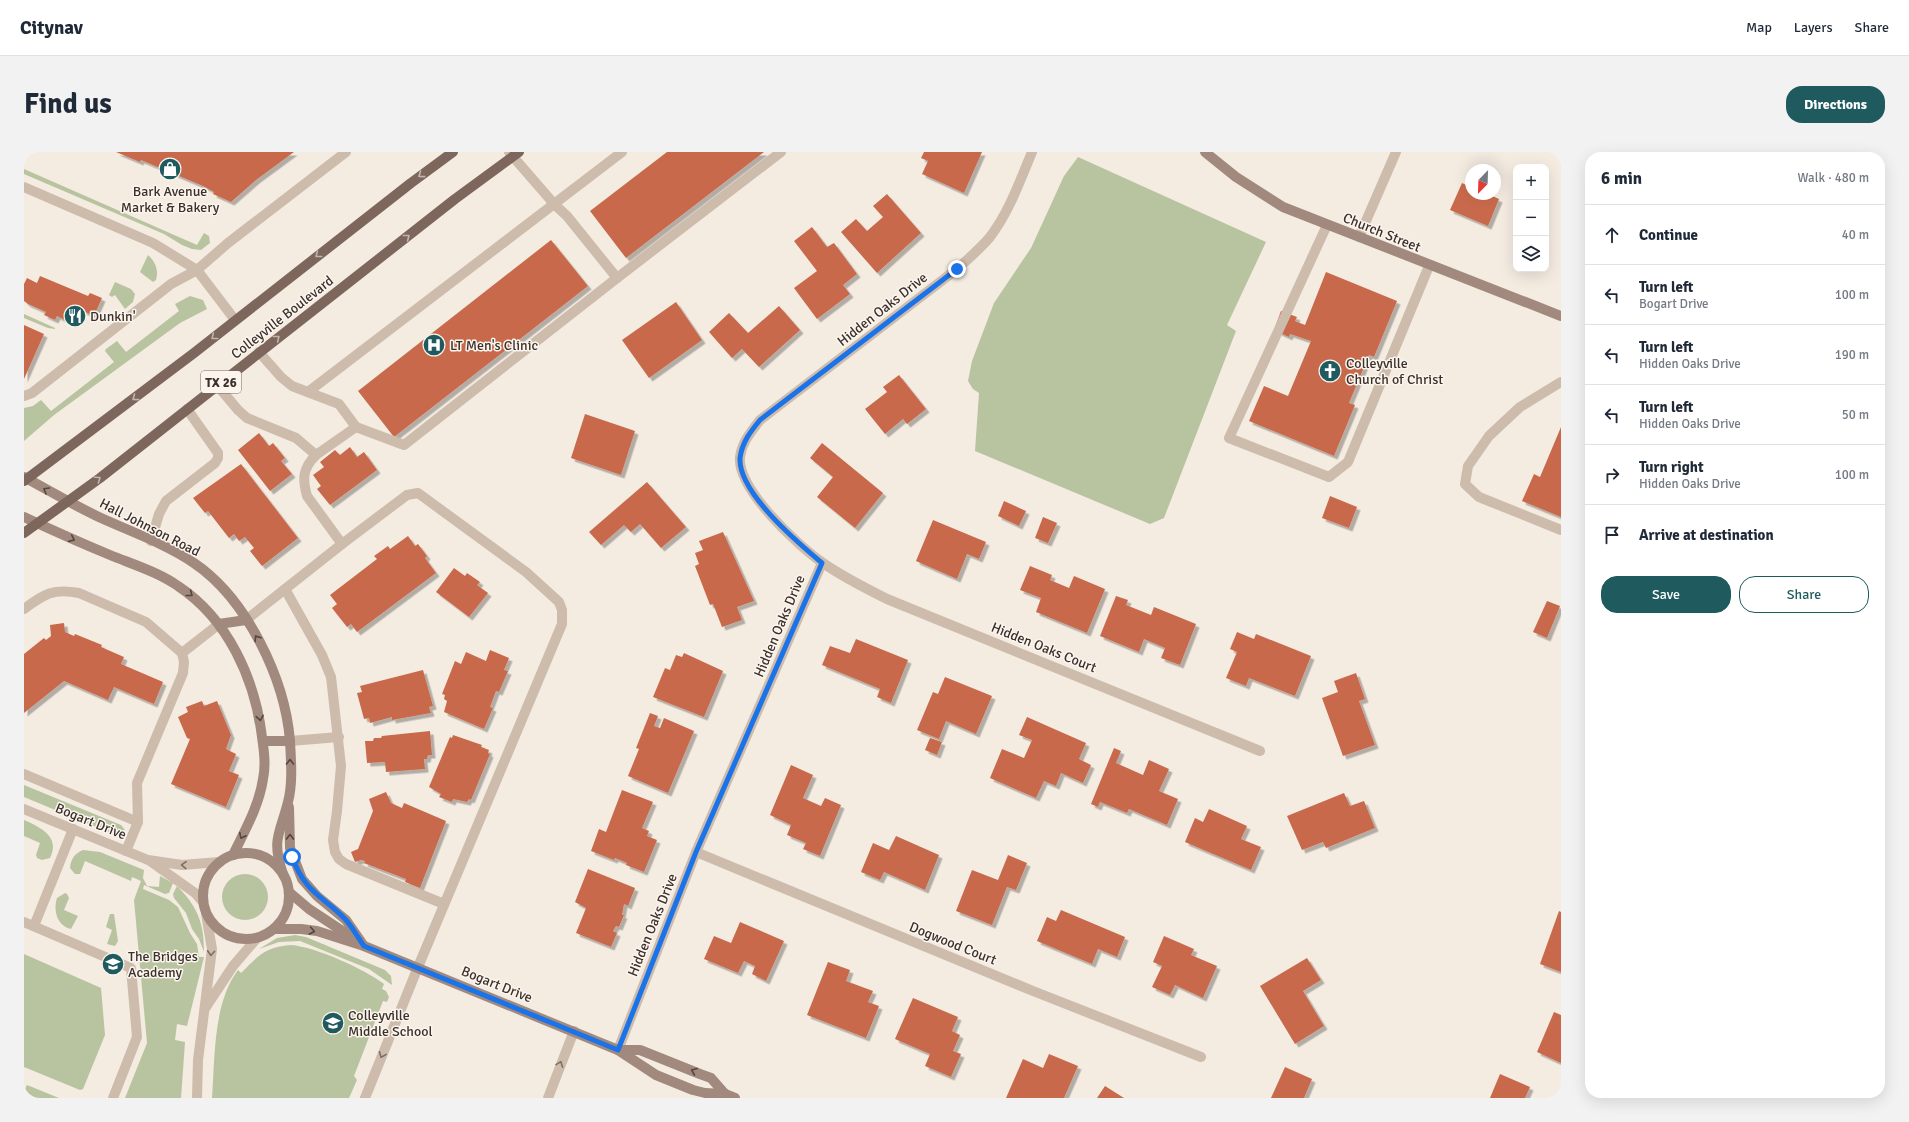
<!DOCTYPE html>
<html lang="en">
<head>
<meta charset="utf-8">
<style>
  :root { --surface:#fff; --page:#f2f2f3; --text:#1f2937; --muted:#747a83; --line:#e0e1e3; --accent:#1f5a5e }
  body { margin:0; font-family:Signika,sans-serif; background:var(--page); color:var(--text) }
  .controls { position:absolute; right:12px; top:12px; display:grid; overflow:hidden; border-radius:8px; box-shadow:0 4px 16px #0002 }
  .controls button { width:36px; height:36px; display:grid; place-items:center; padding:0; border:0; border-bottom:1px solid var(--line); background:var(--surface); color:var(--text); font:20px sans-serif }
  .compass { position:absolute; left:1441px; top:12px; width:36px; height:36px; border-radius:50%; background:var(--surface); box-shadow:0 4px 16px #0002; rotate:203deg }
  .stop { position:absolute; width:12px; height:12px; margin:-9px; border:3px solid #1a73e8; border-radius:50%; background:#fff }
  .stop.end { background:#1a73e8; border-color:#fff; box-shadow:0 1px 4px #0008 }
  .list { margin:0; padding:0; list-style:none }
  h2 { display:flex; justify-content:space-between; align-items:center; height:52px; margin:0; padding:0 16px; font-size:17px }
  h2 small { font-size:13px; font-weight:400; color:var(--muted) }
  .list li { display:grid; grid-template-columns:26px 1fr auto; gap:12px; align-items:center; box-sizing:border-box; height:60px; padding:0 16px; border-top:1px solid var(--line) }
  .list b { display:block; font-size:15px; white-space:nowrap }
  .list p { margin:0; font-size:13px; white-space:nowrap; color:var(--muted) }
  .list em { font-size:13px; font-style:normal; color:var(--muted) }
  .actions { display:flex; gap:8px; padding:12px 16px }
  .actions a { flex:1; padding:9px 0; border:1px solid var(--accent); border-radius:16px; text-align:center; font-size:14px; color:var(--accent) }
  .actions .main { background:var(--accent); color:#fff }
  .icon { flex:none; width:22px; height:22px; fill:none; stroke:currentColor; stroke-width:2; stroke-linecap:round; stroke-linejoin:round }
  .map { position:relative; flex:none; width:1537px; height:946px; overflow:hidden; border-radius:16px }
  header { display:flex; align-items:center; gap:24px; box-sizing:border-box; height:56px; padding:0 20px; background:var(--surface); border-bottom:1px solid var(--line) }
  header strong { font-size:19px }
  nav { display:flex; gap:22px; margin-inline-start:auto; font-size:14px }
  .intro { display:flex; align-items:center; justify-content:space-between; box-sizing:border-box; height:96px; padding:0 24px }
  h1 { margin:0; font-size:28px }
  .button { padding:10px 18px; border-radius:16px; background:var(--accent); color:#fff; font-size:14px; font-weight:700 }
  main { display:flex; gap:24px; padding:0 24px }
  aside { flex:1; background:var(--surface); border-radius:16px; box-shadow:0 4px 16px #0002 }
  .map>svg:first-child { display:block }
</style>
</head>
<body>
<header>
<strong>Citynav</strong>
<nav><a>Map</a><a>Layers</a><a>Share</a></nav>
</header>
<div class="intro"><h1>Find us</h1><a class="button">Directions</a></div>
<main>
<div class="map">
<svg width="1537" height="946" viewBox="0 0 1537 946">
  <defs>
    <filter id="shadow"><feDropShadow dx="3.5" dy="3.5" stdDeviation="0" flood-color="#0004"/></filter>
  </defs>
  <rect width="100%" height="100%" fill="#f4ebe1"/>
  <g fill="#b8c4a0">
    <polygon points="1054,5 1242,90 1203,173 1212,179 1140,366 1126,372 951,299 955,241 949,237 944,229 948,209 970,151 1007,96 1040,24"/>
    <polygon points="0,17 173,93 180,81 185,84 186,91 177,98 168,97 158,93 140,82 0,22"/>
    <path d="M124,103C131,109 135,118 132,128L129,130L116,120Z"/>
    <polygon points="91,130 107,137 111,142 109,150 101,157 91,143 88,145 85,143"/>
    <polygon points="166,144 179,148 183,157 156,171 30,263 0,289 0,256 9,254 17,248 27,259 90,210 81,199 82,197 93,189 102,200 155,159 151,152"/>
    <polygon points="0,162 31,176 31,177 24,176 0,166"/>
    <polygon points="0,633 97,673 101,678 97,682 89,682 0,645"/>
    <path d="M0,668C16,675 37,685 26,706L18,708L13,706L12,703L16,691L0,684Z"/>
    <path d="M59,698L76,700L120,718L119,726L123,734L135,735L136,724L149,731L145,741L141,742L120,733L119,737L145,748L154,755L166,781L173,792L175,805H180L163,874L153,872L151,888L161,890L157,946H101L123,891L110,748L117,729L108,725L107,729L61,709L56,722H51L46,716C47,707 50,702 59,698Z"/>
    <circle cx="221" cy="745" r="23"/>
    <path d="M153,734C173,754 180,770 180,800L175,787L168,777L162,761L150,746L149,742Z"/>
    <path d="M41,741L43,742L45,746L40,758L54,764L47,777C33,774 29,758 33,746Z"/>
    <polygon points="86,762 90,762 94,789 91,794 83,792 88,778 82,775"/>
    <polygon points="271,783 282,785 361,818 367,824 368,833 345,817 276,789 255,790 235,797 253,786"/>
    <path d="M267,793C292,795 340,817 360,832L358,837L362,839L365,845L363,850L359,849L330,924L333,928L325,946H188C191,906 189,851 214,818L217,821C234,804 241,795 267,793Z"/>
    <polygon points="0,802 77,836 81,883 59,937 56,938 0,915"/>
    <polygon points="3,933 35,946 0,946 0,939"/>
  </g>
  <g fill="#c8694b" filter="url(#shadow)">
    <polygon points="92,0 270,0 232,28 207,50 189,42 190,40 179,34 117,8 116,10"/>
    <polygon points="643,0 740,0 602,106 566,59"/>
    <polygon points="900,0 958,0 940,41 898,22 904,9 897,6"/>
    <polygon points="1438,31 1447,35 1447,42 1464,42 1475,47 1464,74 1426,58"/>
    <polygon points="863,42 897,81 853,121 817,80 832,67 843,79 859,65 849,54"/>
    <polygon points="788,75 803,95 810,91 833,122 819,133 826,142 793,167 770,136 793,119 770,89"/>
    <polygon points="527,88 564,134 370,285 334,239"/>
    <polygon points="1302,120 1373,149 1350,205 1345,203 1325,251 1331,253 1310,304 1225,269 1240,234 1264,244 1287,189 1266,182 1265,185 1250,178 1257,159 1273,165 1271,169 1281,173"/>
    <polygon points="16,124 64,144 66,141 78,146 70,164 57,158 49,172 33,164 31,168 20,163 22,160 4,152 0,149 0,132 3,126 13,131"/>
    <polygon points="652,150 678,188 625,226 598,188"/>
    <polygon points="755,154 776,178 735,215 718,197 708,206 685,180 705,161 724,181"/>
    <polygon points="0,173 20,182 0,227"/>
    <polygon points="875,223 902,257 883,272 879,267 861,282 841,257 863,240 859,235"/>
    <polygon points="561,262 611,279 597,323 547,306"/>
    <polygon points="1537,275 1537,365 1498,349 1510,322 1516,325"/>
    <polygon points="235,281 245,294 249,291 261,306 257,309 268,322 246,339 214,298"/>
    <polygon points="798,291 859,341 831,376 793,345 809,325 786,306"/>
    <polygon points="326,295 333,305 340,300 353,318 306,353 293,337 297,334 289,323 300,315 296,310 311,298 316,303"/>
    <polygon points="217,312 274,386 238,414 226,399 230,396 221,385 215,389 210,382 205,386 184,359 181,361 169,346"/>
    <polygon points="623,330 662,375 637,396 616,372 607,380 600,373 577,393 565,380"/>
    <polygon points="1306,344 1333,355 1325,376 1298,366"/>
    <polygon points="980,349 1002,359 995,374 974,364"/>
    <polygon points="1019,365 1033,371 1024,391 1011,386"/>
    <polygon points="909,368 962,390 955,407 943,402 933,427 892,409"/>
    <polygon points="699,380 730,449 713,455 718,468 698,475 689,452 686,453 671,414 675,412 671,401 679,398 675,389"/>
    <polygon points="384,384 391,394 394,392 403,404 401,406 412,421 333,480 327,472 323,475 308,456 313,452 306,443 353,407 350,404 364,394 366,397"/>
    <polygon points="1006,414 1028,423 1026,428 1045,436 1050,424 1081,437 1063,481 1012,460 1017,446 996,438"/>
    <polygon points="430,416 441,424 443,421 456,430 453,433 464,441 445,465 412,440"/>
    <polygon points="1092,444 1104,448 1102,453 1127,463 1130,455 1172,472 1156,513 1137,506 1141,496 1120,487 1115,500 1076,484"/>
    <polygon points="1523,449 1536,454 1523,486 1509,480"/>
    <polygon points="40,471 41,480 50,484 51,482 78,493 77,495 100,505 97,512 139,530 130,552 90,535 84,548 40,529 0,561 0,502 20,486 22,488 27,484 26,473"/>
    <polygon points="1213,480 1230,487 1232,482 1287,504 1271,544 1225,526 1222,534 1202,526 1213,500 1206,497"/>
    <polygon points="832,487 884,508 867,551 853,545 856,537 798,513 806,494 826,501"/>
    <polygon points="466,498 485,506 480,518 484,519 475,540 472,539 466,555 469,556 460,577 420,560 423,549 420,547 421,543 418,542 431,509 437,512 442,500 462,509"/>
    <polygon points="660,501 699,519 680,565 629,545 641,516 646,518 652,503 658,505"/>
    <polygon points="399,518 409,554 405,555 407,561 368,568 368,565 346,571 345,566 340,567 333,541 338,540 336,534"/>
    <polygon points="1332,521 1341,547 1335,549 1351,593 1319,604 1298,546 1314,540 1310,529"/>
    <polygon points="921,525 968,544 952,582 922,569 915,587 893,578 909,540 914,542"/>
    <polygon points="178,549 180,554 193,549 207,583 202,597 212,602 205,619 215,623 202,655 147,632 166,587 163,586 154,565 164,560 162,555"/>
    <polygon points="626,561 634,564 630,574 636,576 640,566 670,579 644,641 604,624 615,597 612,596"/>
    <polygon points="1003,565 1062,591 1055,607 1067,613 1059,631 1037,621 1032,634 1020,629 1012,646 966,626 978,597 1000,606 1008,588 995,583"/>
    <polygon points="406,579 408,603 404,603 403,607 400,607 401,617 362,620 361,610 343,611 341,589 349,589 350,586 357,586 358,584"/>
    <polygon points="429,583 458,593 457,595 465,598 464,601 466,602 447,648 445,647 443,650 429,647 428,650 415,645 417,642 405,635 426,585 428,586"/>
    <polygon points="906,586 918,590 913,603 901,598"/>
    <polygon points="1090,596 1097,599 1092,611 1119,623 1125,608 1145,617 1135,639 1154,647 1143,673 1105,657 1103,661 1076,650 1074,655 1067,652"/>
    <polygon points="767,613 789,623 779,646 797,654 801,646 817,653 796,704 779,697 782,691 763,683 767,673 746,663"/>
    <polygon points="598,638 629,650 618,676 625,679 623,684 633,688 620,720 602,713 603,711 591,706 590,708 567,699 575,677 582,680"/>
    <polygon points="362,640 367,651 378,656 380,651 422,669 396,736 381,730 382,727 340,711 341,709 337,708 331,710 327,700 334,697 349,659 345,647"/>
    <polygon points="1320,641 1326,654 1340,649 1351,676 1302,696 1299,690 1278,698 1263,664"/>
    <polygon points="1185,657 1223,674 1217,687 1237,695 1227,718 1161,690 1171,666 1179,670"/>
    <polygon points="872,684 915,703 901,738 860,720 856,728 837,720 849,691 865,698"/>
    <polygon points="984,703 1003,711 992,738 983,735 968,773 932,759 948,718 974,728"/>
    <polygon points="564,717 611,736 604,754 600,752 598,763 600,763 595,775 592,774 589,779 593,781 587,795 552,781 562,756 551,750"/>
    <polygon points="1037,758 1101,785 1093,805 1074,797 1068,812 1013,789 1023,765 1032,769"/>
    <polygon points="1535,759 1537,760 1537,820 1516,812"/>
    <polygon points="716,770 760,789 742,829 728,822 731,814 720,809 714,821 680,807 690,784 707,791"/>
    <polygon points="1140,784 1170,797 1167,803 1193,814 1179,846 1151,833 1146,843 1128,835 1138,814 1129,810"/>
    <polygon points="1283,806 1297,828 1279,839 1300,874 1271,892 1236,834"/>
    <polygon points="804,810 826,818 822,829 849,839 844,850 855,854 842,886 783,863"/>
    <polygon points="889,846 934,865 928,879 936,883 929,899 937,902 927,925 901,914 906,902 871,887"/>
    <polygon points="1530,860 1537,863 1537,911 1513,900"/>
    <polygon points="1025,902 1054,914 1040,946 982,946 999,907 1019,916"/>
    <polygon points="1261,915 1288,927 1280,946 1247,946"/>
    <polygon points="1476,922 1506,935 1501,946 1466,946"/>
    <polygon points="1081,934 1100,946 1073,946"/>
  </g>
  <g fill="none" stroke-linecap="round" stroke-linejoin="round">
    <g stroke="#cdbbac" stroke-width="10">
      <polyline points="485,0 531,53 543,64 593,126"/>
      <polyline points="0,35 129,91 173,118 211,168"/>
      <polyline points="1303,73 1205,286 1305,325 1324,310 1405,114"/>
      <polyline points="1335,85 1372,0"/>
      <polyline points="235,200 257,225 268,234 315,252 332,275 380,293 593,126 757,0"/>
      <polyline points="1537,230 1496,255 1465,284 1444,314 1441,332 1455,345 1537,378"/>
      <path d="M193,233L214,258L223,266L272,286L292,303C279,316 278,326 283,344L318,392L222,468"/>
      <polyline points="284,240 598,0"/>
      <polyline points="0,244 8,241 147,132 173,118 204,91 322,0"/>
      <polyline points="292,303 332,275"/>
      <polyline points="127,389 135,362 142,349 191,311 194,306 194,301 163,257"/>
      <polyline points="318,392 383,343 394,341 502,420 535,450 538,458 538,472 394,815 341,946"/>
      <polyline points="261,437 298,503 307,525 317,614 313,659 309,688 311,700 315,707 322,712 420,752"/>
      <path d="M0,457C20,442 29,436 55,441L122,470L158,501"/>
      <polyline points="266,589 315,585"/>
      <polyline points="0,622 114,670"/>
      <polyline points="102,699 114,670 113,631 159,521 160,510 158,501 195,472"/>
      <polyline points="0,770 107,816 113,885 89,946"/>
      <polyline points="10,774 49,677"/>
      <polyline points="182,855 209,814 233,786"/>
      <polyline points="173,946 174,908 188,797 182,762"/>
      <polyline points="524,946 550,879"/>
    </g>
    <g stroke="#cdbbac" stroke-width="10">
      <path d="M1008,0C996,29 985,60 966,85C956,97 944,107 933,117L736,268C727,280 718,290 716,305C713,337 774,394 799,411C819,425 841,436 863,447L1236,599"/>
      <polyline points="0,657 124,708 158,713 195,710"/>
      <polyline points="672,700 1009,839 1177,905"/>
      <polyline points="126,709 171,741 179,750"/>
      <polyline points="594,898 672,700 798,411"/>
    </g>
    <g stroke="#a18a7d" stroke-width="10">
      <polyline points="1181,0 1212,25 1259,55 1537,164"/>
      <path d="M0,325C26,339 51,354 77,366C108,380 142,392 170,411C223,447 261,527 266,589C267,608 269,631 264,650C256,682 247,687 259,722"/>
      <path d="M0,365C28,378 57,391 86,403C108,412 134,420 154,434C204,467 231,527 238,585C240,599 242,613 239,627C235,654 221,678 209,703"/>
      <polyline points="195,472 222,468"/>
      <polyline points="239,589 266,589"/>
      <polyline points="265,655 266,696 278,727 293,744 322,768 340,794"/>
      <circle cx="222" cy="744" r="43"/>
      <polyline points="265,740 285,757 329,786"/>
      <polyline points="250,777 277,777 293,779 340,794 594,898 632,923 669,938 681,941 701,942 711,946"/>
      <polyline points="594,898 616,898 676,922 687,926 701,942"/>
    </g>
    <g stroke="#7d675c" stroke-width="10">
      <polyline points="0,329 170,201 387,31 429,0"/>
      <polyline points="0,381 76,326 431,47 495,0"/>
    </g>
  </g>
  <defs><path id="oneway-chevron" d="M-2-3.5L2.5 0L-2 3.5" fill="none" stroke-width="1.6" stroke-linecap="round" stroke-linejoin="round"/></defs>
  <g stroke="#c2b5ac">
    <use href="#oneway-chevron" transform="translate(397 23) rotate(144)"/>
    <use href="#oneway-chevron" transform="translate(383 85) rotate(-38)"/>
    <use href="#oneway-chevron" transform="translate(294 103) rotate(142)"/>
    <use href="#oneway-chevron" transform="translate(190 185) rotate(141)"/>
    <use href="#oneway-chevron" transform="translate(253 186) rotate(-39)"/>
    <use href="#oneway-chevron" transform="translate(111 246) rotate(143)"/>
    <use href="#oneway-chevron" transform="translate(74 327) rotate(-35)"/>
  </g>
  <g stroke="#544640">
    <use href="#oneway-chevron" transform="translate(22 338) rotate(-150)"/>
    <use href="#oneway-chevron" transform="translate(48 387) rotate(24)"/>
    <use href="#oneway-chevron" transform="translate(166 442) rotate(38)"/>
    <use href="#oneway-chevron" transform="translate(233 486) rotate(-122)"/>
    <use href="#oneway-chevron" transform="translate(236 566) rotate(80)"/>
    <use href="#oneway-chevron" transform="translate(266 610) rotate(-90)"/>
    <use href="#oneway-chevron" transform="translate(218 684) rotate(117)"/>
    <use href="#oneway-chevron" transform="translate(266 685) rotate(-89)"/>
    <use href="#oneway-chevron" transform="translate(288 779) rotate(11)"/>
    <use href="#oneway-chevron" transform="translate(670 919) rotate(-158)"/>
  </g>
  <g stroke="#7d6f65">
    <use href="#oneway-chevron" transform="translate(160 713) rotate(-177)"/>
    <use href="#oneway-chevron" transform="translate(187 801) rotate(94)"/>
    <use href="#oneway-chevron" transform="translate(358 903) rotate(112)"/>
    <use href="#oneway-chevron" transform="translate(536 912) rotate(-69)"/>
  </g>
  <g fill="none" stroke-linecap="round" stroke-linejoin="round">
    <path stroke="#1a73e8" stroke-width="5" d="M268,705C282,742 298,743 322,768C329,776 334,786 340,794L594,898L672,700L798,411C773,390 714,340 716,306C718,290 727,279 736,268L933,117"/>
  </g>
  <defs>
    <g id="shop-disc" transform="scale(1.15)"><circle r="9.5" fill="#1f5a5e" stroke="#fbf5ee"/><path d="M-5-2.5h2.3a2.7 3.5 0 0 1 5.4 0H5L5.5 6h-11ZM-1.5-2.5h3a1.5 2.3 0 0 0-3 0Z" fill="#fff"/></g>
    <g id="restaurant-disc" transform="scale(1.15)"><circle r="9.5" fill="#1f5a5e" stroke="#fbf5ee"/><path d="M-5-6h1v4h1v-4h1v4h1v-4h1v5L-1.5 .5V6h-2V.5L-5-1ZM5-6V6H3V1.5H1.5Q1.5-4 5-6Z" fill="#fff"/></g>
    <g id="hospital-disc" transform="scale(1.15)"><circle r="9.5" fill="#1f5a5e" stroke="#fbf5ee"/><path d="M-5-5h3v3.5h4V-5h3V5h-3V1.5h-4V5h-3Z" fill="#fff"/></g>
    <g id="church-disc" transform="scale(1.15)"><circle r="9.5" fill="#1f5a5e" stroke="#fbf5ee"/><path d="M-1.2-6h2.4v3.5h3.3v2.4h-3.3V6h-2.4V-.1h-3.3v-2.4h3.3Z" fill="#fff"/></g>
    <g id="school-disc" transform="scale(1.15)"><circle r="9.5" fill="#1f5a5e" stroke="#fbf5ee"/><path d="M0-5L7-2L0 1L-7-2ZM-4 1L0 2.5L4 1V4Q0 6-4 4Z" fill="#fff"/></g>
  </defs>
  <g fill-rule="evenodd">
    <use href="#shop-disc" x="146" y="17"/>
    <use href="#restaurant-disc" x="51" y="164"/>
    <use href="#hospital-disc" x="410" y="193"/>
    <use href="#church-disc" x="1306" y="219"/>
    <use href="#school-disc" x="89" y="812"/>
    <use href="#school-disc" x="309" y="871"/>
  </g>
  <g text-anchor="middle" stroke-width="3" stroke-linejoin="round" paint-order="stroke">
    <rect fill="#fbf5ee" stroke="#756b66" stroke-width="1" x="177" y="219" width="40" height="22" rx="3"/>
    <g font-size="13" font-weight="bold" fill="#3b302b">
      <text x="197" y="235">TX 26</text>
    </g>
    <g font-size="14" fill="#3b302b" stroke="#fbf5ee" text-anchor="start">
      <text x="146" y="44" text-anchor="middle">Bark Avenue<tspan x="146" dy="16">Market &amp; Bakery</tspan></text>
      <text x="66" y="169">Dunkin'</text>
      <text x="426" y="198">LT Men's Clinic</text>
      <text x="1322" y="216">Colleyville<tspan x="1322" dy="16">Church of Christ</tspan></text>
      <text x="104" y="809">The Bridges<tspan x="104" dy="16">Academy</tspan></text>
      <text x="324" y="868">Colleyville<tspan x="324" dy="16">Middle School</tspan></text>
    </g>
    <g font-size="14" fill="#3b302b" stroke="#fbf5ee">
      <text transform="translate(1358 80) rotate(22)" y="5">Church Street</text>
      <text transform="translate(858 157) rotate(-38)" y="5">Hidden Oaks Drive</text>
      <text transform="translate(258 165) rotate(-38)" y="5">Colleyville Boulevard</text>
      <text transform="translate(126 375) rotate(27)" y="5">Hall Johnson Road</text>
      <text transform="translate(755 474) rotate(-67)" y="5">Hidden Oaks Drive</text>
      <text transform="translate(1020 495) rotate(22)" y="5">Hidden Oaks Court</text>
      <text transform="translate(67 669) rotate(22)" y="5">Bogart Drive</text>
      <text transform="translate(628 773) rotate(-68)" y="5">Hidden Oaks Drive</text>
      <text transform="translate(929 791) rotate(22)" y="5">Dogwood Court</text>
      <text transform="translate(473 832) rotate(22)" y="5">Bogart Drive</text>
    </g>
  </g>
</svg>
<div class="controls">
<button>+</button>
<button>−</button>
<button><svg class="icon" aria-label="layers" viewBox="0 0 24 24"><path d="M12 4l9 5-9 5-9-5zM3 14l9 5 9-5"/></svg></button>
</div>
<svg class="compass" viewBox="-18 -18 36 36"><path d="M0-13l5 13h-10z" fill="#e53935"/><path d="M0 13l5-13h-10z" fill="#747a83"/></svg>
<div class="stop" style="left:268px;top:705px"></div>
<div class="stop end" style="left:933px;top:117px"></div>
</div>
<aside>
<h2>6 min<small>Walk · 480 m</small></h2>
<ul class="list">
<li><svg class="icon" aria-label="ahead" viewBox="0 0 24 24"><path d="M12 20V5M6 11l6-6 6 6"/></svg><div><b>Continue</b></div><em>40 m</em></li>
<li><svg class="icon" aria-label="left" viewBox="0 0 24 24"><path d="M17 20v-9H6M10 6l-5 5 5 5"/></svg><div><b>Turn left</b><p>Bogart Drive</p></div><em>100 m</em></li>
<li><svg class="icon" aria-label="left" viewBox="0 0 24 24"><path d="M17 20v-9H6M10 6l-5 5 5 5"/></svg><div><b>Turn left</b><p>Hidden Oaks Drive</p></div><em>190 m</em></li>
<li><svg class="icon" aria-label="left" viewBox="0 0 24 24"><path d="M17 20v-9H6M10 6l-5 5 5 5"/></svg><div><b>Turn left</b><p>Hidden Oaks Drive</p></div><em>50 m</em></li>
<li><svg class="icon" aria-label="right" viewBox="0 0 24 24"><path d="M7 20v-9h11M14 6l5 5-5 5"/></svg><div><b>Turn right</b><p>Hidden Oaks Drive</p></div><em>100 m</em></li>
<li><svg class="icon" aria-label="arrive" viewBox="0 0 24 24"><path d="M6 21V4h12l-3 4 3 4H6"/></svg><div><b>Arrive at destination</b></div></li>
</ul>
<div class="actions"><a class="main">Save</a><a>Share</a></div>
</aside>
</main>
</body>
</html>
